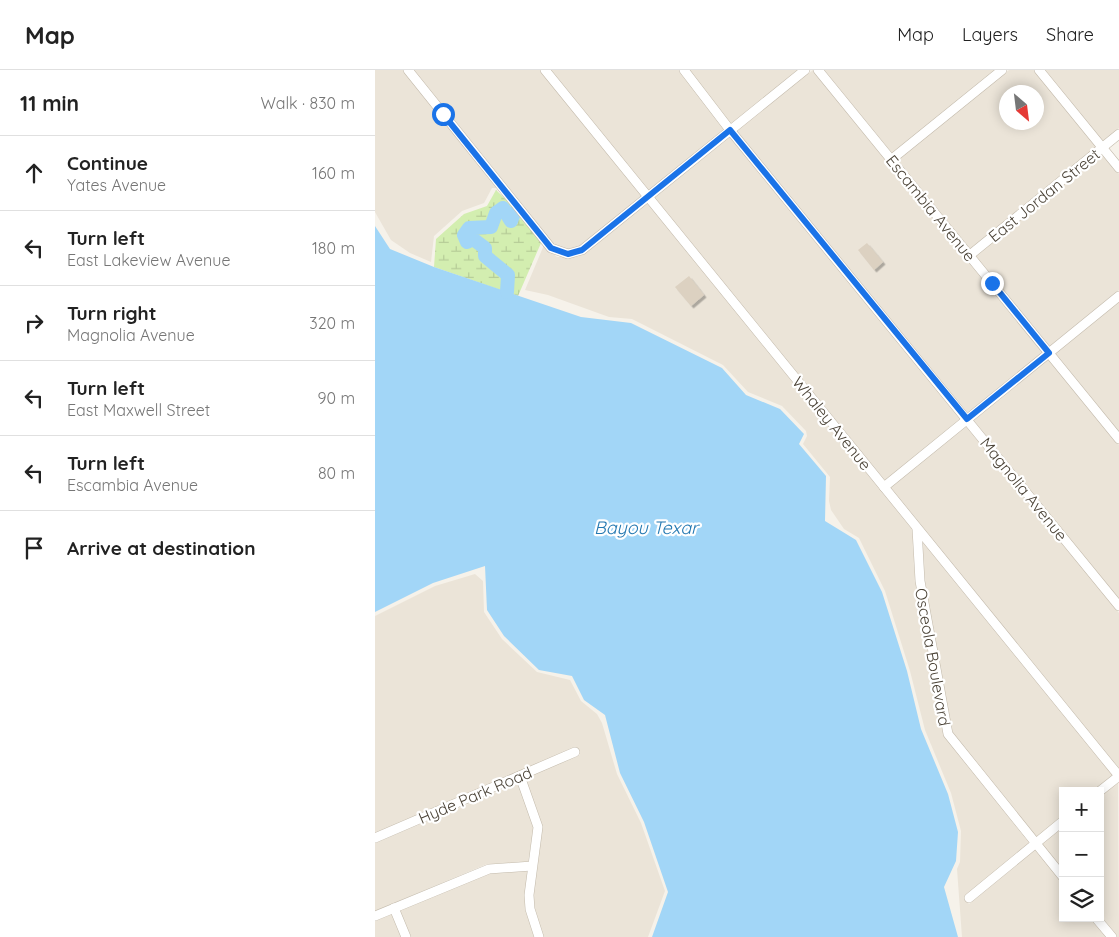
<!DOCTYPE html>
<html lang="en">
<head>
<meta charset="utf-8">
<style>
  :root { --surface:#fff; --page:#f2f2f2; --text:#222; --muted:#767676; --line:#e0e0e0 }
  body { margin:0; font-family:Quicksand,sans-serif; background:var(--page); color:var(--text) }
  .controls { position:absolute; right:15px; bottom:15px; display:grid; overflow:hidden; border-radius:0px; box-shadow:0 2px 12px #0003 }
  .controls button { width:45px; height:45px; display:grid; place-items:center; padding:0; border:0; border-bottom:1px solid var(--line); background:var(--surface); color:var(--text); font:25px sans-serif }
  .compass { position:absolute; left:624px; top:15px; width:45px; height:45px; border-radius:50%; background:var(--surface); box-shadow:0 2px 12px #0003; rotate:152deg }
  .stop { position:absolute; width:15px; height:15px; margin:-11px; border:4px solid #1a73e8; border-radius:50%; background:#fff }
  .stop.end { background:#1a73e8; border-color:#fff; box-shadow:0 1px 5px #0008 }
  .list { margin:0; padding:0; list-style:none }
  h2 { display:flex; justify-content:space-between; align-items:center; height:65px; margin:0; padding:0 20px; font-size:21px }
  h2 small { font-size:16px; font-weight:400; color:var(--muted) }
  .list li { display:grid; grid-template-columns:32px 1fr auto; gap:15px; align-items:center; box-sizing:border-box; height:75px; padding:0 20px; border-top:1px solid var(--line) }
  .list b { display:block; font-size:19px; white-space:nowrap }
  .list p { margin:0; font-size:16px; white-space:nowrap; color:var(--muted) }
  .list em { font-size:16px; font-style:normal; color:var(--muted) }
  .icon { flex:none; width:28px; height:28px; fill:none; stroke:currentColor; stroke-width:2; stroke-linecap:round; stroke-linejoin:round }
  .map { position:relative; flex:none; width:744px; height:867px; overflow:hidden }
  header { display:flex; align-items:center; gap:30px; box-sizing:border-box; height:70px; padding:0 25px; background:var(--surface); border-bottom:1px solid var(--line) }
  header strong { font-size:24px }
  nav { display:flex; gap:28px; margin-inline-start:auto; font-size:18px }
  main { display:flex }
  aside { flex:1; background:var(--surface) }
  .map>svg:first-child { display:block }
</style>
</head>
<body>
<header>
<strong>Map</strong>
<nav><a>Map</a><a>Layers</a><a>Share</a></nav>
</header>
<main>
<aside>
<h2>11 min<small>Walk · 830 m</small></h2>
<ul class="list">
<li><svg class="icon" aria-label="ahead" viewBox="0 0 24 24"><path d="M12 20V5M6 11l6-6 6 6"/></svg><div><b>Continue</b><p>Yates Avenue</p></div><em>160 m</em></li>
<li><svg class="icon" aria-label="left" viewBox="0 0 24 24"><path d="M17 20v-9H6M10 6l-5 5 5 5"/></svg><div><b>Turn left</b><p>East Lakeview Avenue</p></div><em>180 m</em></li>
<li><svg class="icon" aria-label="right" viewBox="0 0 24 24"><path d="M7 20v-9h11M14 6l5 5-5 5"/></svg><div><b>Turn right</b><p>Magnolia Avenue</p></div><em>320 m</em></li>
<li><svg class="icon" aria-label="left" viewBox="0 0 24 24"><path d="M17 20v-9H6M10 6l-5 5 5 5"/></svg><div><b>Turn left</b><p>East Maxwell Street</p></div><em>90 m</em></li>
<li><svg class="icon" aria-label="left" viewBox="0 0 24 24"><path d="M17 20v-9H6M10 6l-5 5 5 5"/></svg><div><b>Turn left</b><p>Escambia Avenue</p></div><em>80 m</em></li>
<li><svg class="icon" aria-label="arrive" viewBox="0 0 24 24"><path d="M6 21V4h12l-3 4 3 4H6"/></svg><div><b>Arrive at destination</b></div></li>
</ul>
</aside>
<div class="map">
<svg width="744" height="867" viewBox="0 0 744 867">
  <defs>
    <pattern id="wetland-marsh" width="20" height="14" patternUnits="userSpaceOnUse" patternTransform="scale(1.25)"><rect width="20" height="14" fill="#d3eeb0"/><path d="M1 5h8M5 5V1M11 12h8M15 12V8" fill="none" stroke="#b7cd98"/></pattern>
    <filter id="shadow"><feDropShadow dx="2.5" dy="2.5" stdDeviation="0" flood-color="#0004"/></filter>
  </defs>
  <rect width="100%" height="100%" fill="#f6f2ea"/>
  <g fill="#ebe4d8" fill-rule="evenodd">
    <polygon points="0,0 28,0 122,118 117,118 109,133 87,141 59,166 56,192 35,183 16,170 0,142"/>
    <polygon points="38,0 165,0 267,126 205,176 193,180 179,175"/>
    <polygon points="175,0 304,0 349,59 274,121"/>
    <polygon points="314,0 423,0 356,54"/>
    <polygon points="438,0 668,282 593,343 361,61"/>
    <polygon points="449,0 620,0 517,83"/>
    <path d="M634,0H659L721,77L595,179L523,90ZM632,22H662V52H632Z"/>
    <polygon points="669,0 744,0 744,58 728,72"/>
    <polygon points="355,66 586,348 509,411 279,128"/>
    <polygon points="727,84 744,104 744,220 674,277 600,186"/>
    <polygon points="273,133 538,460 541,511 569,665 654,773 589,827 594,834 660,780 688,813 688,848 716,848 732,867 587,867 582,799 585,792 586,761 576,723 550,660 535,601 510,521 484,468 469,459 456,440 454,431 455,407 428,374 432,366 431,361 407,336 373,322 348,295 257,249 234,247 173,225 150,220 169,175 182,187 202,187 210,184"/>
    <polygon points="744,232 744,362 680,284"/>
    <polygon points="674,289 744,375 744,530 598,350"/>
    <polygon points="592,355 744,543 744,700 515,418"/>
    <polygon points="547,471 738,705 718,721 688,721 688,746 661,768 576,663 549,511"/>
    <polygon points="100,504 108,511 109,542 127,569 162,602 195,610 206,631 222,644 227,653 242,704 266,753 290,821 273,867 168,867 159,839 158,825 167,758 164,745 150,708 205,685 201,677 0,763 0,546 60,516"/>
    <polygon points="743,712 744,867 742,867 725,847 725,727"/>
    <polygon points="144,713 159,757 153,792 112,794 0,841 0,773"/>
    <polygon points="688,757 688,801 666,775"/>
    <polygon points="152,801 151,840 159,867 35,867 24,841 115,803"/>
    <polygon points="17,844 27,867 0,867 0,851"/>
  </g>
  <polygon fill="url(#wetland-marsh)" points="121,120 147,145 166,173 143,226 59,197 61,169 89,144 112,136"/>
  <polygon fill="#a2d6f7" points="0,156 15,179 59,197 206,247 256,253 347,298 371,325 405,339 429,364 424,374 451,406 450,451 481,470 507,522 532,601 546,659 573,724 583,762 581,791 569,817 583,867 277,867 293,822 269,752 245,703 230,645 209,630 197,606 164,600 129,566 112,540 110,496 58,513 0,542"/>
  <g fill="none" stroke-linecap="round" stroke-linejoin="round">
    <polyline stroke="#a2d6f7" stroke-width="14" points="132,222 133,205 110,186 110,178 98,169 92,172 89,165 94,158 116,157 121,143 128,138 136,151 139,143"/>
  </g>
  <g fill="#dcd1c1" filter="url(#shadow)">
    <polygon points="492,173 508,192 499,200 483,180"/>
    <polygon points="314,206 329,225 316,236 300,217"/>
  </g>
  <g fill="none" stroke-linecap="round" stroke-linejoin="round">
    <g stroke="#c3baab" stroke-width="10">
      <g id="minor">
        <polyline points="33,0 176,178 193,184 207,180 430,0"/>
        <polyline points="170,0 744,706"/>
        <polyline points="309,0 355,60 744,536"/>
        <polyline points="443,0 744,369"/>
        <polyline points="664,0 744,98"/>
        <polyline points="517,89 627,0"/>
        <polyline points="595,185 744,64"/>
        <polyline points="509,417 744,226"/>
        <polyline points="542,459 545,511 573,664 688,807"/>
        <polyline points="145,706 163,757 154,825 155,839 164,867"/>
        <polyline points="725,721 744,706"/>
        <polyline points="0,768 200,682"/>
        <polyline points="594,828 688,751"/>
        <polyline points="19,838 31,867"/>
        <polyline points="0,846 114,799 157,796"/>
        <polyline points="721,848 737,867"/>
      </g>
    </g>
    <use href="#minor" stroke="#fff" stroke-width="9"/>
  </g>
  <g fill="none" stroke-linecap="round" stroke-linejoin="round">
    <polyline stroke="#1a73e8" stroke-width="6" points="68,44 176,178 193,184 207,180 355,60 592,349 674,283 617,213"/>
  </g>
  <g text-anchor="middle" stroke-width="4.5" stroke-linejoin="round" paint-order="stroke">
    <g font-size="16" fill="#4b4337" stroke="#fff">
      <text transform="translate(669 125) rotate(-39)" y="6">East Jordan Street</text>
      <text transform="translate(556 138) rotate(51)" y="6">Escambia Avenue</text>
      <text transform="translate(457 353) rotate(51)" y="6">Whaley Avenue</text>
      <text transform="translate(649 419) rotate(51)" y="6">Magnolia Avenue</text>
      <text transform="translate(558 587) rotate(80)" y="6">Osceola Boulevard</text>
      <text transform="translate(100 725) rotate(-23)" y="6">Hyde Park Road</text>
    </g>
    <g font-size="18" font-style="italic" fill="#2378b1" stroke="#fff">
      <text x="271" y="464">Bayou Texar</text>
    </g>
  </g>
</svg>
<div class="controls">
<button>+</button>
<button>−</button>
<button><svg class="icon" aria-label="layers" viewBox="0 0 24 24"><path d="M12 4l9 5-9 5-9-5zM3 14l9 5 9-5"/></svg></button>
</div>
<svg class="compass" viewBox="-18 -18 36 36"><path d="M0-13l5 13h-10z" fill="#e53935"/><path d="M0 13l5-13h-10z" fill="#767676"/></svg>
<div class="stop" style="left:68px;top:44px"></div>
<div class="stop end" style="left:617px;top:213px"></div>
</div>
</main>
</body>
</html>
